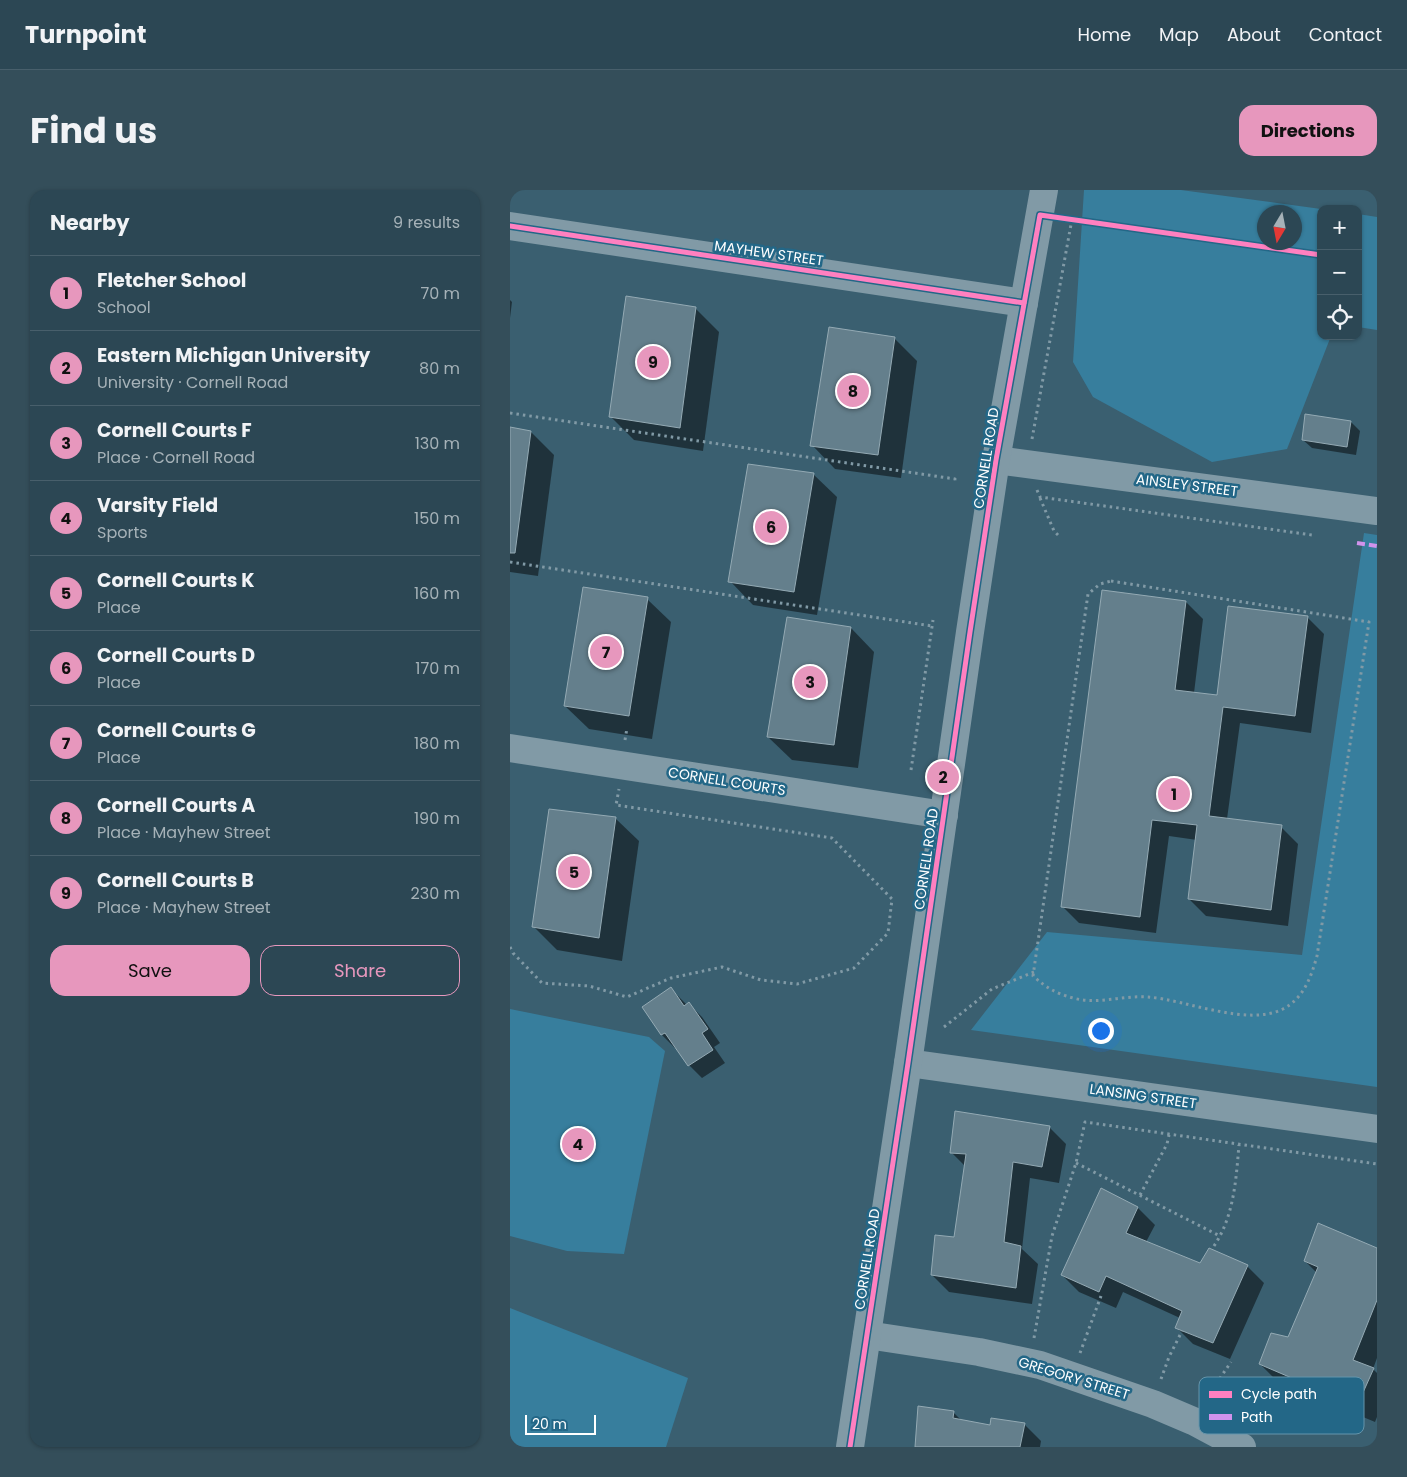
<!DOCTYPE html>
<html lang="en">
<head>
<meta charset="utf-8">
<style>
  :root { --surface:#2c4754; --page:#344e5a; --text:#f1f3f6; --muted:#a6b2b8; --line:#485f6b; --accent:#e797bd }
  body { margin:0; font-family:Poppins,sans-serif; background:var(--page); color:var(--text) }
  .controls { position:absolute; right:15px; top:15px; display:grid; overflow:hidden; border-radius:10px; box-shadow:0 1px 4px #0004 }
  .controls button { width:45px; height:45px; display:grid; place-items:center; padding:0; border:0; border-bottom:1px solid var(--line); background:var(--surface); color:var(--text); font:25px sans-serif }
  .compass { position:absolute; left:747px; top:15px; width:45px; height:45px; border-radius:50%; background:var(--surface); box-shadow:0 1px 4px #0004; rotate:190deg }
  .scale { position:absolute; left:15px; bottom:12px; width:71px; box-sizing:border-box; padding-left:5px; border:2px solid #fff; border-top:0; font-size:14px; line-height:18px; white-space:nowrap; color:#fff; -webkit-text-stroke:4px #236787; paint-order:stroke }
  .you { position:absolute; left:590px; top:840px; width:18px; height:18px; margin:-12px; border:4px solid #fff; border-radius:50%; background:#1a73e8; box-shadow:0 0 0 8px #1a73e833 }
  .badge { display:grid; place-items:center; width:32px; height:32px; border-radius:50%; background:var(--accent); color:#111; font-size:16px; font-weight:700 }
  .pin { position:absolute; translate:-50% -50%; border:2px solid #fff; box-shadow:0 1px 5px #0006 }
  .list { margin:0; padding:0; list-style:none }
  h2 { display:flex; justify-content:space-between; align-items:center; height:65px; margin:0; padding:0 20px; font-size:21px }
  h2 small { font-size:16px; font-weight:400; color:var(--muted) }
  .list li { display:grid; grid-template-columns:32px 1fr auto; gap:15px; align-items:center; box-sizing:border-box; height:75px; padding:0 20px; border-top:1px solid var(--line) }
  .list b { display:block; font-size:19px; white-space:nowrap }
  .list p { margin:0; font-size:16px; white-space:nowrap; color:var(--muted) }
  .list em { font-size:16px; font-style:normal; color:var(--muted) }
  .actions { display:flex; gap:10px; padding:15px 20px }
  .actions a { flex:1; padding:11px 0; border:1px solid var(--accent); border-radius:15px; text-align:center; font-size:18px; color:var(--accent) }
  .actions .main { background:var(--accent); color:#111 }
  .icon { flex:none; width:28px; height:28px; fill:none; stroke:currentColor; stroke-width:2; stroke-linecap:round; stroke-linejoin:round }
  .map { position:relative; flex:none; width:867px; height:1257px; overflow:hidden; border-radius:15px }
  header { display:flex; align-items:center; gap:30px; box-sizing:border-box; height:70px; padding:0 25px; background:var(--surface); border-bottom:1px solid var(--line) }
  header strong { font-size:24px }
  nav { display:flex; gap:28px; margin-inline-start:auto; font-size:18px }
  .intro { display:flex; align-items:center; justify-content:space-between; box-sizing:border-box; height:120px; padding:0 30px }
  h1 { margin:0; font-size:35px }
  .button { padding:12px 22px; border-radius:15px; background:var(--accent); color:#111; font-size:18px; font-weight:700 }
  main { display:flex; gap:30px; padding:0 30px }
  aside { flex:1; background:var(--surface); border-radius:15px; box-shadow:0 1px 4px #0004 }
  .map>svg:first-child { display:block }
</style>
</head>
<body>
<header>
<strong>Turnpoint</strong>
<nav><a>Home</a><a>Map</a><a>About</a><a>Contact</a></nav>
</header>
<div class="intro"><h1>Find us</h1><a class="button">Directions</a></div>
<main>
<aside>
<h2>Nearby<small>9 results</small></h2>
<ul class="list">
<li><span class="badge">1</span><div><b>Fletcher School</b><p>School</p></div><em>70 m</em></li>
<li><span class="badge">2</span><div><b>Eastern Michigan University</b><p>University · Cornell Road</p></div><em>80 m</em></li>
<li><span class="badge">3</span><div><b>Cornell Courts F</b><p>Place · Cornell Road</p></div><em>130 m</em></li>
<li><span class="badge">4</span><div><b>Varsity Field</b><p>Sports</p></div><em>150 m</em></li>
<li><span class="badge">5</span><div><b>Cornell Courts K</b><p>Place</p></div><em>160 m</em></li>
<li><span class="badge">6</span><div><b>Cornell Courts D</b><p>Place</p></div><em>170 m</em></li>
<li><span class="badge">7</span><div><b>Cornell Courts G</b><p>Place</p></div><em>180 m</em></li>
<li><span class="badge">8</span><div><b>Cornell Courts A</b><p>Place · Mayhew Street</p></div><em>190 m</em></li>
<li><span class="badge">9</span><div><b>Cornell Courts B</b><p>Place · Mayhew Street</p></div><em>230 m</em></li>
</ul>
<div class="actions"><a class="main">Save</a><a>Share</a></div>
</aside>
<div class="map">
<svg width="867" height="1257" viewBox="0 0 867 1257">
  <rect width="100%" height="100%" fill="#3a5f70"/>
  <g fill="#377e9d" fill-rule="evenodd">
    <path d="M574,0H671L811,19V146H821L777,259L702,272L583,207L563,172ZM784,22V52H754V22Z"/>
    <polygon points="848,24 867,27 867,140 848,137"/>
    <polygon points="854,343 867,345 867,897 461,840 537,742 792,765"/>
    <polygon points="0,819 139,847 155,861 114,1064 57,1061 0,1046"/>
    <polygon points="0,1118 178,1188 156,1257 0,1257"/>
  </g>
  <g fill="#0007">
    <polygon points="0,110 2,112 0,128"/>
    <polygon points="185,118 209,142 193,261 124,250 100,226"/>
    <polygon points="384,148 407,171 391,288 325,279 302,255"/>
    <polygon points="841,232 850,241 846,265 802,258 793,250"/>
    <polygon points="0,238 21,242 44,265 28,386 0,382"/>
    <polygon points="303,284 327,307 307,425 243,415 220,391"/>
    <polygon points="137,409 161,432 142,549 79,539 55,516"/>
    <polygon points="676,412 693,429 684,503 708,506 797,427 814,444 801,543 730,533 717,629 771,637 788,654 778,736 696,726 679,709 687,650 659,646 646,743 569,733 552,716"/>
    <polygon points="341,438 364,462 348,578 282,570 258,547"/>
    <polygon points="105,628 129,651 112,771 47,760 23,736"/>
    <polygon points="161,799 177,815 179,814 192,827 210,853 204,857 215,873 192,888 179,875 166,857 165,858 152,845"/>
    <polygon points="539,937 556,954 549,993 520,988 512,1059 528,1074 522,1114 439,1102 422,1085 445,1049 455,976 441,962"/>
    <polygon points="628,1018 645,1035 636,1052 691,1075 737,1076 754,1093 720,1169 683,1154 666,1137 670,1128 613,1102 606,1118 569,1102 552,1085"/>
    <polygon points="867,1059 867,1168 863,1179 867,1183 867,1227 865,1232 767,1191 750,1174 779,1148 807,1083 795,1071"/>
    <polygon points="444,1223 452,1231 480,1236 514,1234 531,1251 530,1257 406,1257"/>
  </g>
  <g fill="#647f8c" stroke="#94aab4">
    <polygon points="116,106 186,117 170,238 99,227"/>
    <polygon points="319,137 385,147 368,265 300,256"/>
    <polygon points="795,224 841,231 837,257 792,250"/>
    <polygon points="0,237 21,241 5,363 0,363"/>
    <polygon points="238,274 304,283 284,402 218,392"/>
    <polygon points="73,397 138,407 119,526 54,516"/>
    <polygon points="592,400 676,411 665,500 707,505 718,416 798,426 785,526 713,517 699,626 772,635 761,720 678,709 687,635 642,630 630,727 551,717"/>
    <polygon points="277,427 341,437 324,555 257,547"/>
    <polygon points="39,619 106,627 89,748 22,737"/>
    <polygon points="161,797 174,816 179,812 198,839 192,843 203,860 178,876 155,843 151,845 132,817"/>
    <polygon points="445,921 540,936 532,977 503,972 494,1052 511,1056 506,1098 421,1085 425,1045 444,1047 456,964 440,963"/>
    <polygon points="591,998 628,1017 616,1043 690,1073 699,1058 738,1075 703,1153 665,1138 672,1121 596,1086 589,1102 551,1085"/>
    <polygon points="808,1033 867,1058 867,1110 843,1170 864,1178 847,1216 749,1174 761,1143 778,1147 808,1077 794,1071"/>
    <polygon points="408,1216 444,1221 443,1228 480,1235 481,1228 515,1233 510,1257 405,1257"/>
  </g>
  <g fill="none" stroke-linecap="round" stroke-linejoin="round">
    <g stroke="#819aa6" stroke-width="3" stroke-dasharray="2.5 4" stroke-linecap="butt">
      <polyline points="0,223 445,289 444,294"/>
      <polyline points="522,249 562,29"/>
      <polyline points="527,300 530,307 802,345"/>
      <polyline points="530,308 544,341 548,345"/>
      <polyline points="0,372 422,436"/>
      <path d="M601,391L859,432L807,766C801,787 794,808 773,819C737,837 677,810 638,807C613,805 588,815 563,808C545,803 537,798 523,786L578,404L590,394Z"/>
      <polyline points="115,550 117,538"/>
      <polyline points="401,580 423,430"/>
      <polyline points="0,757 3,763 32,793 79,796 117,807 161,788 212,777 251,790 287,794 344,778 378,743 382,709 322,648 106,615 109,599"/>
      <polyline points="434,837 482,799 524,782"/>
      <polyline points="566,973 710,1046"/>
      <polyline points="630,1005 657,954 659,945"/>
      <path d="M704,1056C724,1026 726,990 729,955"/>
      <polyline points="524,1148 542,1046 566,973 575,932 867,974"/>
      <polyline points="570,1163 591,1106"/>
      <polyline points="651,1189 659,1167 672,1141"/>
      <polyline points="695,1210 721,1172"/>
    </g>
    <g stroke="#819aa6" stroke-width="28">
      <polyline points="0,36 514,113"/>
      <polyline points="486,270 867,321"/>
      <polyline points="0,558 434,625"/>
      <polyline points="398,873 867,939"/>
      <polyline points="357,1145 469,1162 530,1175 643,1214 683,1231 732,1257"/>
      <polyline points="340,1257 398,873 460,442 486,270 534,0"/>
    </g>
    <polyline stroke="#d193ec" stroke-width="4" stroke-dasharray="8 4" stroke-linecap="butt" points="847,353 867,356"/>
    <g stroke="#236787" stroke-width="8">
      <g id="cycleway">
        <polyline points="0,36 514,113"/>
        <polyline points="340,1257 398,873 460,442 486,270 530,25 811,65"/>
      </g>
    </g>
    <use href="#cycleway" stroke="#ff80c0" stroke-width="5"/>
  </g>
  <g text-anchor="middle" stroke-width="5" stroke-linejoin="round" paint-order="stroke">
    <g font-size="14" fill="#fff" stroke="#236787">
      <text transform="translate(259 63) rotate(8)" y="5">MAYHEW STREET</text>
      <text transform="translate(476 268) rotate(-81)" y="5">CORNELL ROAD</text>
      <text transform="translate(677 295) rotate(7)" y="5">AINSLEY STREET</text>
      <text transform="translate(217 591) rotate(9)" y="5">CORNELL COURTS</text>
      <text transform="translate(416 669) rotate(-82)" y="5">CORNELL ROAD</text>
      <text transform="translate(633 906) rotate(8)" y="5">LANSING STREET</text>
      <text transform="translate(357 1069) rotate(-81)" y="5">CORNELL ROAD</text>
      <text transform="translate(564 1188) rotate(17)" y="5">GREGORY STREET</text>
    </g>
  </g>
  <rect x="689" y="1187" width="165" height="57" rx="8" fill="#236787" stroke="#6595ab" stroke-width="1"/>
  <rect x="699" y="1201" width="23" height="7" fill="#ff80c0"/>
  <rect x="699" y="1224" width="23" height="6" fill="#d193ec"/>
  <g font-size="14" fill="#fff">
    <text x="731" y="1209">Cycle path</text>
    <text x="731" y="1232">Path</text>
  </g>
</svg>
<div class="controls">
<button>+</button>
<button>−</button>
<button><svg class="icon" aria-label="locate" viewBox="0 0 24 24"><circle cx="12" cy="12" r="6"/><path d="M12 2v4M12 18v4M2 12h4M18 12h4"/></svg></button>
</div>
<svg class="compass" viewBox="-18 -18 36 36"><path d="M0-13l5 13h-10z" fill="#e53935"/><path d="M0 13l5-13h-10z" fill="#a6b2b8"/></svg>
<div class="scale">20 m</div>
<div class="you"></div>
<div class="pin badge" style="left:664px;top:604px">1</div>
<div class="pin badge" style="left:433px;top:587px">2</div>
<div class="pin badge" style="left:300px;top:492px">3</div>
<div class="pin badge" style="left:68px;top:954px">4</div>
<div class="pin badge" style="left:64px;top:682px">5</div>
<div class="pin badge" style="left:261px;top:337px">6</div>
<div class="pin badge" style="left:96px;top:462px">7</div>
<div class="pin badge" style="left:343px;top:201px">8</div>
<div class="pin badge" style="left:143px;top:172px">9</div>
</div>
</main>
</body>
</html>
